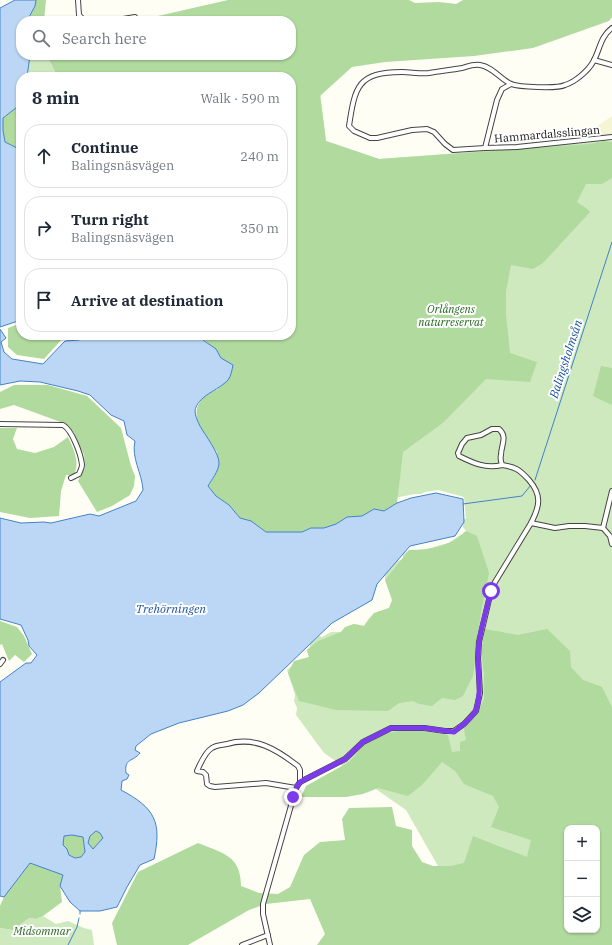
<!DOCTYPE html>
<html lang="en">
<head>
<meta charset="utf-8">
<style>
  :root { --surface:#fff; --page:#f6f6f7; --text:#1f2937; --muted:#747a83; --line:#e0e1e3 }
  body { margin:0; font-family:"IBM Plex Serif",serif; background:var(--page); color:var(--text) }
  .controls { position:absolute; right:12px; bottom:12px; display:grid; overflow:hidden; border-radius:8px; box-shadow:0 1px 3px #0004 }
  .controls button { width:36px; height:36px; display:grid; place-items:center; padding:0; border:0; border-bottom:1px solid var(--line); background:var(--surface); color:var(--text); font:20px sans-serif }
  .stop { position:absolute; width:12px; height:12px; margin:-9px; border:3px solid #7c3aed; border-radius:50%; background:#fff }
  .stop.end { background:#7c3aed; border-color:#fff; box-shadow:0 1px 4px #0008 }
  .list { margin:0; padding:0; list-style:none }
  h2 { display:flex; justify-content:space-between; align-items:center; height:52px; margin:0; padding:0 16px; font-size:17px }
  h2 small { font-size:13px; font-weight:400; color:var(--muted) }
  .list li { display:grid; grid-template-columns:26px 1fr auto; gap:12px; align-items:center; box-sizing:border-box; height:64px; margin:0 8px 8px; padding:0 8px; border:1px solid var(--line); border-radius:16px }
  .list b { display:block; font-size:15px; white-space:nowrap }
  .list p { margin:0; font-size:13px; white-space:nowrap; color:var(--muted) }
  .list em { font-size:13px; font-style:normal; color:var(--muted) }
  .icon { flex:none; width:22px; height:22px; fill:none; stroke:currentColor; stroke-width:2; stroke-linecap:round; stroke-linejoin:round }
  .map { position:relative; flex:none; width:612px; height:945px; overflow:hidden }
  .search { position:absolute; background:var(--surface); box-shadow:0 1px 3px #0004; left:16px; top:16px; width:280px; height:44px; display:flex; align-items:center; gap:10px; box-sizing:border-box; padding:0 14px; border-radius:16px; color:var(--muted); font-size:15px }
  .panel { position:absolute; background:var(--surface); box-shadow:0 1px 3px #0004; left:16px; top:72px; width:280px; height:268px; border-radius:16px }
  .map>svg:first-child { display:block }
</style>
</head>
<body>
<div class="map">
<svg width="612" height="945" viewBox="0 0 612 945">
  <rect width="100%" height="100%" fill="#fffef5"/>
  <polygon fill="#f3f5d5" points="612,116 612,142 589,144 586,134"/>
  <g fill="#cfe9be" fill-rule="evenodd">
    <path d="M30,55H75L317,65L326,141L379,159L612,141V945H483L406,810L324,753L296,715L297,708L294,701L295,695L287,670L294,664L309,657L307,650L310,647V644L319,636L322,637L331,632H341C347,624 355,623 364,626C367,621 369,617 374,614C379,610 390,610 392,604C396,593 376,578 389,565C392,562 399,561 403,559V554L409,550L422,551L440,545L449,543L466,531L463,527V525L460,523L463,518L466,519L464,497L438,490L425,492L421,494H415L394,498L291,335V77H57L55,73V77H27ZM567,828H597V930H567Z"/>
    <polygon points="43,916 56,924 68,921 84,928 92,930 94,945 0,945 0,928 13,930 29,918 36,919"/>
  </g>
  <g fill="#b0da9e" fill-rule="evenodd">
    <polygon points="36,0 46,0 44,21 27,21 35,6"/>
    <path d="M228,0H409L415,3L439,2L456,4L463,0H612V17L609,21L533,48L474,56L385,62L352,67L320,96L326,141L379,159L589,144L604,141L612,142V178L602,184H586L577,202L586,208L590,212L543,263L533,269L511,265L506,291V315L510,353L537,362L530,382L486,379L444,422L403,452L397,503L384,511L374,509L362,516L347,517L336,524L324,528H311L302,532H266L251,521L240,518L229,505L216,496L208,486L214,477L217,452C206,438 187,416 202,399C205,394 213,391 218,389C219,376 225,357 214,348C209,343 204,341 200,335H291V77H55V71L47,55H291V21H136Z"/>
    <polygon points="21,104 21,150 5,142 3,130 3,118"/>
    <polygon points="21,323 21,335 84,335 63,338 44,359 17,355 8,347 8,328"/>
    <polygon points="601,366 612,368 612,405 593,396"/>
    <polygon points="14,385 48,385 87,396 121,428 131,466 135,476 134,486 130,495 112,506 97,512 78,481 85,467 84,455 74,433 66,424 14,405 0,409 0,392"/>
    <path d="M0,428H17L13,439L17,449L35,453L54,447L68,437C74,450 80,462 74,475H66L61,491L59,516L30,518L0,512Z"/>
    <path d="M466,531L477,536L489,573L481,613L473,676L463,696L455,700L442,698L432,706L419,704L413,701L399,703L388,711L336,710L299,701L288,673L294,661L309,657L307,650L318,641L341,632L345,627L354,624L364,626L374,613L389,608L392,600L385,580L409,550C430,550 451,546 466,531Z"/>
    <polygon points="0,621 17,627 24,636 32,654 24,662 15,655 9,661 2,644 0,645"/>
    <path d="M485,629L518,635L547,629L570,651L571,667L583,680L602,687L612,707V945H317L325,934L310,899L266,904L249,910L188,945H117L112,923L138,872L198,843C222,853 241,855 241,886L259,893L278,894L290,887L304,855L320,842L345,840L342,819L349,808L392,807L396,826L412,830V846L422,862L433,866H451L464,863L473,836L527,857L531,840L491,827L499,807L493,796L464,784L455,771L442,762L422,785L408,796L378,788L363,794L346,797H301L306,786L349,762L366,743L388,733L408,729L448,735L452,752L460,751V742L466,740L464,729L478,712L484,699V673L481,652ZM567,828H597V930H567Z"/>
    <polygon points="96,831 100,833 103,838 93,850 88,843 90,836"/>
    <polygon points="72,835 83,837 85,852 81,857 75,858 69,855 67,849 62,845 64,836"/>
    <polygon points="30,863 64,875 60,886 62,902 43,916 36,919 29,918 13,930 0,928 0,906 4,897"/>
  </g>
  <g fill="#bbd7f5" stroke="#4382ca" fill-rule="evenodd">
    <polygon points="15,0 36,0 35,6 27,21 21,21 21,34 20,36 21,38 21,55 30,55 27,77 21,77 21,104 3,118 3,130 5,142 21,150 21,320 0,327 0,8"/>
    <path d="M0,329L6,338L1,342L4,352L12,359L43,364L65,341L79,340L89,335H200L203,340L216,349L221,358L233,365C232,370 231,376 228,380C219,390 197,396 195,411C195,416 198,422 200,426C205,435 220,454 219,464C218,472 212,479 208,486L216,496L229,505L240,518L251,521L266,532H302L311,528H324L336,524L347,517L362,516L374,509L384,511L397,503L411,498L436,493L463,499L464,522L455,536L410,546L377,584L372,600L332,623L259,693L243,705L228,711L179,723L151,734L136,746L135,750L140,753C133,762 124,758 126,773L129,775L127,779L122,781L121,790C155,808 162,822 154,859L140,865L127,887L117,907L100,911H80L70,902L60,886L63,875L30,863L4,897L0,896V682L26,663H31L37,655L29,646L28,640L21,625L0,619V518L21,523L44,522L51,523L90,514L99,516L136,501L143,490C142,473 131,458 135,441L127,435L124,421L111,415L90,395L78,391L40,382L20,381L0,385ZM96,831L100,833L103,838L93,849L88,843L90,836ZM72,835L83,837L85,852L81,857L75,858L69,855L67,849L63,845L64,836Z"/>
  </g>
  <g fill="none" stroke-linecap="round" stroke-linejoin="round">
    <g stroke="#4382ca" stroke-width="1">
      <polyline points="535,480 612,242"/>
      <polyline points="463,504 522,496 531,485"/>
      <polyline points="80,914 80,911"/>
      <polyline points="68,945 77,927 79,918"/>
    </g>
    <g stroke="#444" stroke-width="6">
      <g id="street">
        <polyline points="78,0 79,15 85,21"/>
        <polyline points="111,21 135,17"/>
        <polyline points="594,60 612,65"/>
        <polyline points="511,84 502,89 497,100 485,148 517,147 612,137"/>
        <path d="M485,148L453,150L445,144L434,132L427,129L412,130L377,138H370L354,131L349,126C355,86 358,72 402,72C411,72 420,74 429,73C440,71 451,70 462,68C469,66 473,64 480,65C493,67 500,79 511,84C519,87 557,89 565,85C575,82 588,71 593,62C600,50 600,37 612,28"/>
        <path d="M0,424L63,425C72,430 81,454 82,465C82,468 80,471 79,474L71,478"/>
        <polyline points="531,523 555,528 569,526 585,526 603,528 610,536 612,544"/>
        <polyline points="603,528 612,491"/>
        <polyline points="0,664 3,660"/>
        <path d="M296,788L266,783L215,787L210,786L207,784L206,775L203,772L197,771C200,764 205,752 212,748C216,745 223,745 227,744C255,736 276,749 298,766L300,770V782"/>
        <polyline points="242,945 268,935"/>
        <path d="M270,945L263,914V904L296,788L300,782L345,759L363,742L391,728H424L445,731H454L464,724L476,711L480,693L478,658L479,642L491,591L495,582L531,523C540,506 542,495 529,480C519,469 515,467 502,465C501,462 500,458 501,455C501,445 508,437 499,429H492L481,435L467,438L462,444L458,453L459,456C473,463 486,469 502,465"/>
      </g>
    </g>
    <use href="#street" stroke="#fff" stroke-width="4"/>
  </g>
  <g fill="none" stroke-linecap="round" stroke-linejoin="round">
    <path stroke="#7c3aed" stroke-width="5" d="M293,797L296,788L300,782L345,759L363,742L391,728H424L454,732C461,726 472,719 476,710C482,693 478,675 478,658C478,635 486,613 491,591"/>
  </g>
  <g text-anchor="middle" stroke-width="4" stroke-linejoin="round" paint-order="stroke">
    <g font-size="11" fill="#111" stroke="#fff">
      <text transform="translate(547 134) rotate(-5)" y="4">Hammardalsslingan</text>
    </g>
    <g font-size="11" font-style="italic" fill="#266821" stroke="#fff">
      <text x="451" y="313">Orlångens<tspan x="451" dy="13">naturreservat</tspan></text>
      <text x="42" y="935">Midsommar</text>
    </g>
    <g font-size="12" font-style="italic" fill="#1c54a1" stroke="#fff">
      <text transform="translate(566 359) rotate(-72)" y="4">Balingsholmsån</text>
      <text x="171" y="613">Trehörningen</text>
    </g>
  </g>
</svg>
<div class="controls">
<button>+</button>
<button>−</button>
<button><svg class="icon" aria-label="layers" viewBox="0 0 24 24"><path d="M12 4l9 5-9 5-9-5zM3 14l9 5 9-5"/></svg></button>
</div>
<div class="stop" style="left:491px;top:591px"></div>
<div class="stop end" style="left:293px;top:797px"></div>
<div class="search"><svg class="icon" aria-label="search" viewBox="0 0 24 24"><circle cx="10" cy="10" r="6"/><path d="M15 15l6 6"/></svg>Search here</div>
<section class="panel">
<h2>8 min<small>Walk · 590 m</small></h2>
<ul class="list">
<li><svg class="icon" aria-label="ahead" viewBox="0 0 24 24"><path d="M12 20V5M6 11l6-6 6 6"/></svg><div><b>Continue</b><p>Balingsnäsvägen</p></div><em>240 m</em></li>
<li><svg class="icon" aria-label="right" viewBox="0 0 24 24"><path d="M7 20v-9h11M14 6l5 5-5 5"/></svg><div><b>Turn right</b><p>Balingsnäsvägen</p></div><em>350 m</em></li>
<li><svg class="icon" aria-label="arrive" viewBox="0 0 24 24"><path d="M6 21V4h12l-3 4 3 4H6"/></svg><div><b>Arrive at destination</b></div></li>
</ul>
</section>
</div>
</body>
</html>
